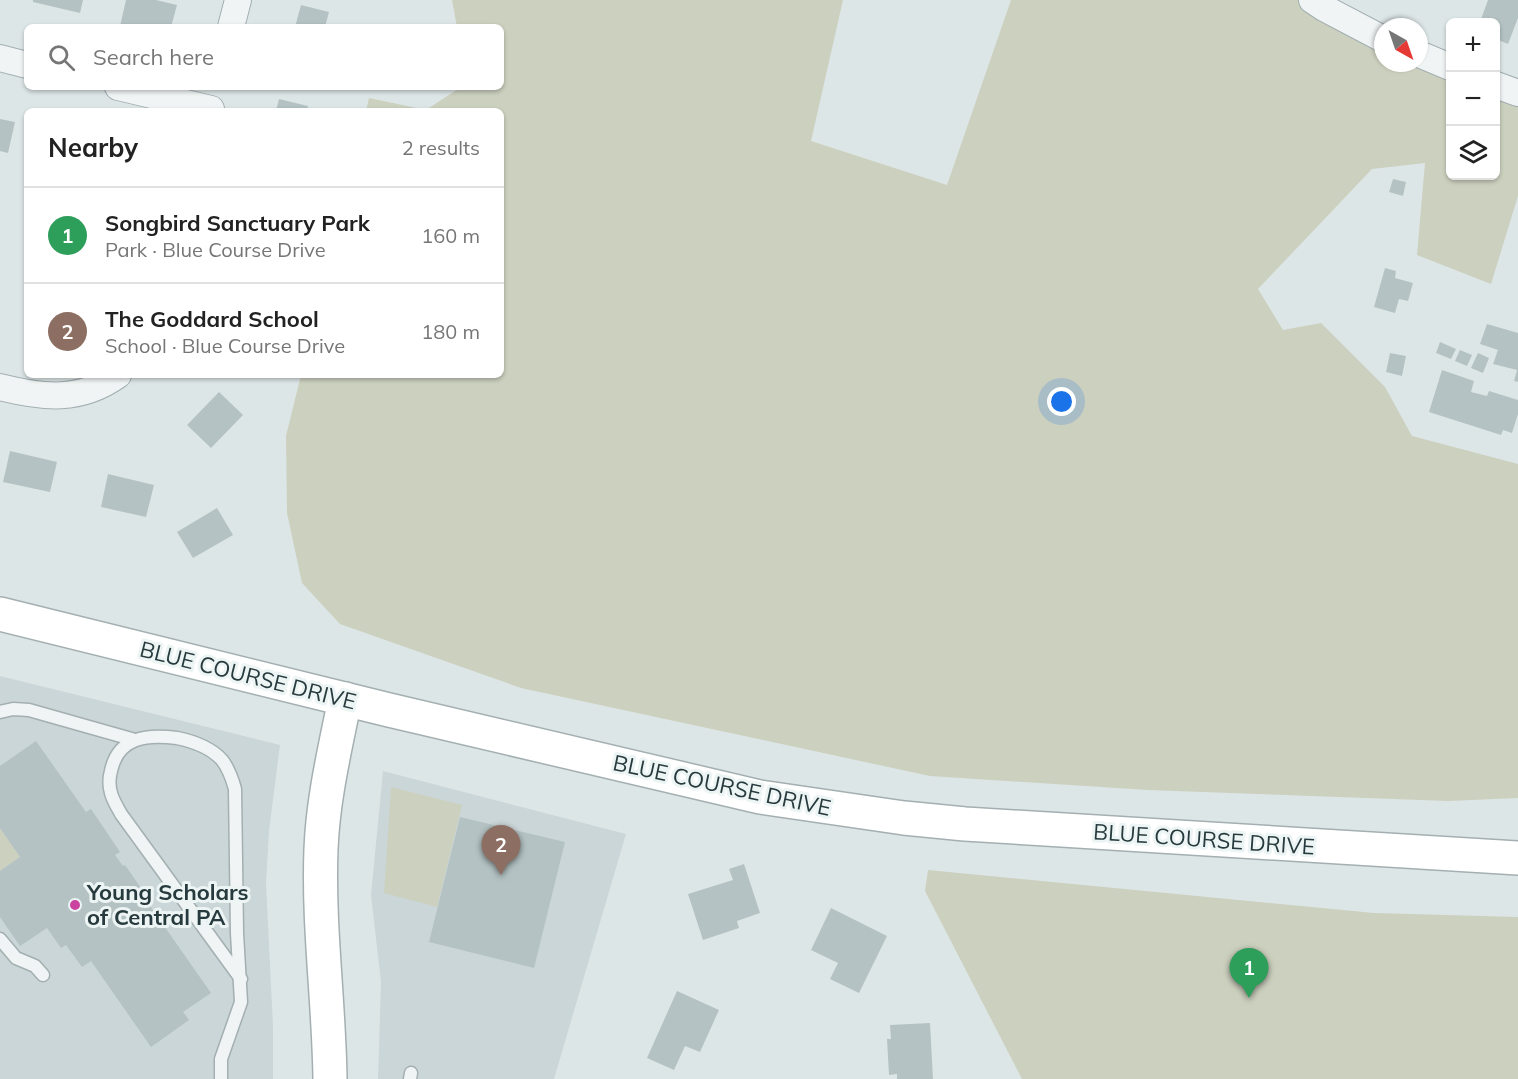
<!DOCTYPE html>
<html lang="en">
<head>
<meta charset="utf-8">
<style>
  :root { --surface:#fff; --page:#f6f6f6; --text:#222; --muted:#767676; --line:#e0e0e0; --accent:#ea580c }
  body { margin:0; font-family:Mulish,sans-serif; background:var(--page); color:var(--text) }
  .controls { position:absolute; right:18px; top:18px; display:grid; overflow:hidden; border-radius:9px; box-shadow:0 2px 4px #0004 }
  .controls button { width:54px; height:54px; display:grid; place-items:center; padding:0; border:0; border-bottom:2px solid var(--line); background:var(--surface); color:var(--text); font:30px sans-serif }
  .compass { position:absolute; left:1374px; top:18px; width:54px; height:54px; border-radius:50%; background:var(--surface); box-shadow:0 2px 4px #0004; rotate:140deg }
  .you { position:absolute; left:1062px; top:402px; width:21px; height:21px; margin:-15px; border:4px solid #fff; border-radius:50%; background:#1a73e8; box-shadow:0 0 0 9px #1a73e833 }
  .badge { display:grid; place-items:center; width:39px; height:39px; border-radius:50%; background:var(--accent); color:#fff; font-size:20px; font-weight:700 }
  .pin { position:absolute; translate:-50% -50px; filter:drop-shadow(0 2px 3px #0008) }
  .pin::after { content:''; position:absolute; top:32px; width:21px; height:18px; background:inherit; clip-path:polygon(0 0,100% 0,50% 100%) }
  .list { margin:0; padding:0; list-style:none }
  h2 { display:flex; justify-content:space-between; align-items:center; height:78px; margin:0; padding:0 24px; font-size:26px }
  h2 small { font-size:20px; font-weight:400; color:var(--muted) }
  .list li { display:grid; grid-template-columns:39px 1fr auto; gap:18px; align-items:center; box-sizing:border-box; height:96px; padding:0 24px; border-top:2px solid var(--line) }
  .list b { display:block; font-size:22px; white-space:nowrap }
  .list p { margin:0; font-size:20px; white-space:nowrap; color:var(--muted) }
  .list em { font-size:20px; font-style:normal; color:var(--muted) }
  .icon { flex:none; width:33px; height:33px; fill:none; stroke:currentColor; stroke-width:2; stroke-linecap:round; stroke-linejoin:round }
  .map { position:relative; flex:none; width:1518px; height:1079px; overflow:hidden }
  .search { position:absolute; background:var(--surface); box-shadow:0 2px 4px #0004; left:24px; top:24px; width:480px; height:66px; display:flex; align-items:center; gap:15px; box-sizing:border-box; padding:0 21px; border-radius:9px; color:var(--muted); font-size:22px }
  .panel { position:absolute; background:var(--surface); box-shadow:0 2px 4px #0004; left:24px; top:108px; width:480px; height:270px; border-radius:9px }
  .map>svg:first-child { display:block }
</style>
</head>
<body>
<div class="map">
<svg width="1518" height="1079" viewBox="0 0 1518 1079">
  <rect width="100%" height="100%" fill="#dde6e7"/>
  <g fill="#cbd6d9">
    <polygon points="0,676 280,745 269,831 266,883 273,1026 273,1079 0,1079"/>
    <polygon points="383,771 626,834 554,1079 378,1079 381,982 371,895"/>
  </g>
  <g fill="#ccd0be">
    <polygon points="452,0 843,0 811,141 947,185 1011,0 1316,0 1383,33 1383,63 1450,64 1450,176 1496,176 1496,82 1518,91 1518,196 1491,284 1417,255 1425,163 1372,169 1258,289 1283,330 1321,323 1385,387 1412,436 1518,464 1518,798 1448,801 1148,790 930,776 521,688 340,624 302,583 287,513 286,436 301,375 501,375 501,111 366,111 369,98 426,110 461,87 501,87 501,27 457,27"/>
    <polygon points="391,787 462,805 437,907 384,893"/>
    <polygon points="0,828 20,857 0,871"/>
    <polygon points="928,870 1374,913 1518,917 1518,1079 1022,1079 925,891"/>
  </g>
  <g fill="#b4c2c3">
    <polygon points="33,0 83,0 80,13 33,2"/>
    <polygon points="126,0 156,0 177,5 171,27 120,26"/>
    <polygon points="1488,0 1518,0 1518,18 1508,44 1496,39 1496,22 1480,22"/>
    <polygon points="301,5 329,12 325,27 295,27"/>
    <polygon points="279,99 308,106 307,111 276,111"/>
    <polygon points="0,119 15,122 8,153 0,151"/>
    <polygon points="1393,179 1406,182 1403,196 1389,192"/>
    <polygon points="1385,268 1396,271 1395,278 1413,283 1408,301 1399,299 1395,313 1374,307"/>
    <polygon points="1487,324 1518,333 1518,382 1514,381 1517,370 1493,364 1498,350 1480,344"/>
    <polygon points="1440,342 1456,349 1451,359 1436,353"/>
    <polygon points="1460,350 1472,355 1467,366 1455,361"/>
    <polygon points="1390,353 1406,356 1402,376 1386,372"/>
    <polygon points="1478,353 1489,358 1483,373 1471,368"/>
    <polygon points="1442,370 1474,381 1471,392 1487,396 1489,391 1518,400 1518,414 1512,433 1503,430 1501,435 1429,412"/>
    <polygon points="219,392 243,415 211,448 187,425"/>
    <polygon points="10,451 57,462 50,492 3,482"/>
    <polygon points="108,474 154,485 146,517 101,507"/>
    <polygon points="217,508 233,535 193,558 177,532"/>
    <polygon points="36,741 86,812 91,809 120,852 115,855 123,866 125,865 143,891 141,893 211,993 183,1012 189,1020 151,1047 91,961 82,967 66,945 61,948 47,928 20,946 0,917 0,871 20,857 0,828 0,766"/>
    <polygon points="460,817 565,842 534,968 429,942"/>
    <polygon points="744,864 760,913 737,921 739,928 703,940 688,894 733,880 729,869"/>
    <polygon points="831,908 887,936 859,993 830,979 838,963 811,950"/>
    <polygon points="677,991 719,1010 700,1052 685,1046 674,1070 647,1058"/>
    <polygon points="930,1023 933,1079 897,1079 897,1074 889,1075 887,1039 891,1039 890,1025"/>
  </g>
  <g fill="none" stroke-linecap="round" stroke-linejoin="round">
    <g stroke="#a3afb1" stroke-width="15">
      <g id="service">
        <polyline points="0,712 13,709 29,710 135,740"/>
        <polyline points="0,939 16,958 35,966 43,975"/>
        <path d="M221,1079V1059L241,1002L237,933L235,789C232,778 229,769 222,760C211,748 192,741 177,738C147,734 118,737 111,771C109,778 109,786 111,793C113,801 118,808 121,814L241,979"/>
        <polyline points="410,1079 411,1073"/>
      </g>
    </g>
    <g stroke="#a3afb1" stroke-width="28">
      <g id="minor">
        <polyline points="1312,0 1324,8 1383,39"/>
        <polyline points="231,27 238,0"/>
        <polyline points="1419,54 1450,67"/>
        <polyline points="0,58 27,65"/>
        <polyline points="1496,85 1518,93"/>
        <polyline points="118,87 211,109"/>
        <path d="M0,387C44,398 80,402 118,375"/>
      </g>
    </g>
    <g stroke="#a3afb1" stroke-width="36">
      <g id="secondary">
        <polyline points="0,614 389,710 760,797 904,818 965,824 1518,858"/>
        <path d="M330,1079C329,1002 318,926 321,849C323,798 335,749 345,699"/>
      </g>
    </g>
    <use href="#service" stroke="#f0f4f5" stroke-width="12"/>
    <use href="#minor" stroke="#f0f4f5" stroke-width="26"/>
    <use href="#secondary" stroke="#fff" stroke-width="33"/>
  </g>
  <circle fill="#cb439f" stroke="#ecf4f4" stroke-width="2" cx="75" cy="905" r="6"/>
  <g text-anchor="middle" stroke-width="6" stroke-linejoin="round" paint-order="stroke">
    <g font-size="22" fill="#273a3d" stroke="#ecf4f4">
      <text transform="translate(248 675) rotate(14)" y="8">BLUE COURSE DRIVE</text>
      <text transform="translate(722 785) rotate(12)" y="8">BLUE COURSE DRIVE</text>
      <text transform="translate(1204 839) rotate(4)" y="8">BLUE COURSE DRIVE</text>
    </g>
    <g font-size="22" font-weight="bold" fill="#273a3d" stroke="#ecf4f4" text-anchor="start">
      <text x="87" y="900">Young Scholars<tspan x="87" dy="25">of Central PA</tspan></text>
    </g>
  </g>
</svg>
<div class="controls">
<button>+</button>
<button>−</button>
<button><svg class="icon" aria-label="layers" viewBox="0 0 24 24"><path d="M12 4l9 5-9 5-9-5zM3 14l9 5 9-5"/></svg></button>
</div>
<svg class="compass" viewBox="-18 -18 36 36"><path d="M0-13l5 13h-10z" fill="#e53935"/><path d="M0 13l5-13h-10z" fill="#767676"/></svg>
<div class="you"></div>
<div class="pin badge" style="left:1249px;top:998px;background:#2e9e5b">1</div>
<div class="pin badge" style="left:501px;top:875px;background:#8d6e63">2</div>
<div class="search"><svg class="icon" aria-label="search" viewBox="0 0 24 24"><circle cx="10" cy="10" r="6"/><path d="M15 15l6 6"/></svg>Search here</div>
<section class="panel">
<h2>Nearby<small>2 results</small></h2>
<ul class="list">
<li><span class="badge" style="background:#2e9e5b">1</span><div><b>Songbird Sanctuary Park</b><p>Park · Blue Course Drive</p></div><em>160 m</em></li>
<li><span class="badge" style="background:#8d6e63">2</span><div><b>The Goddard School</b><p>School · Blue Course Drive</p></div><em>180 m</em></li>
</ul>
</section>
</div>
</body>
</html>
